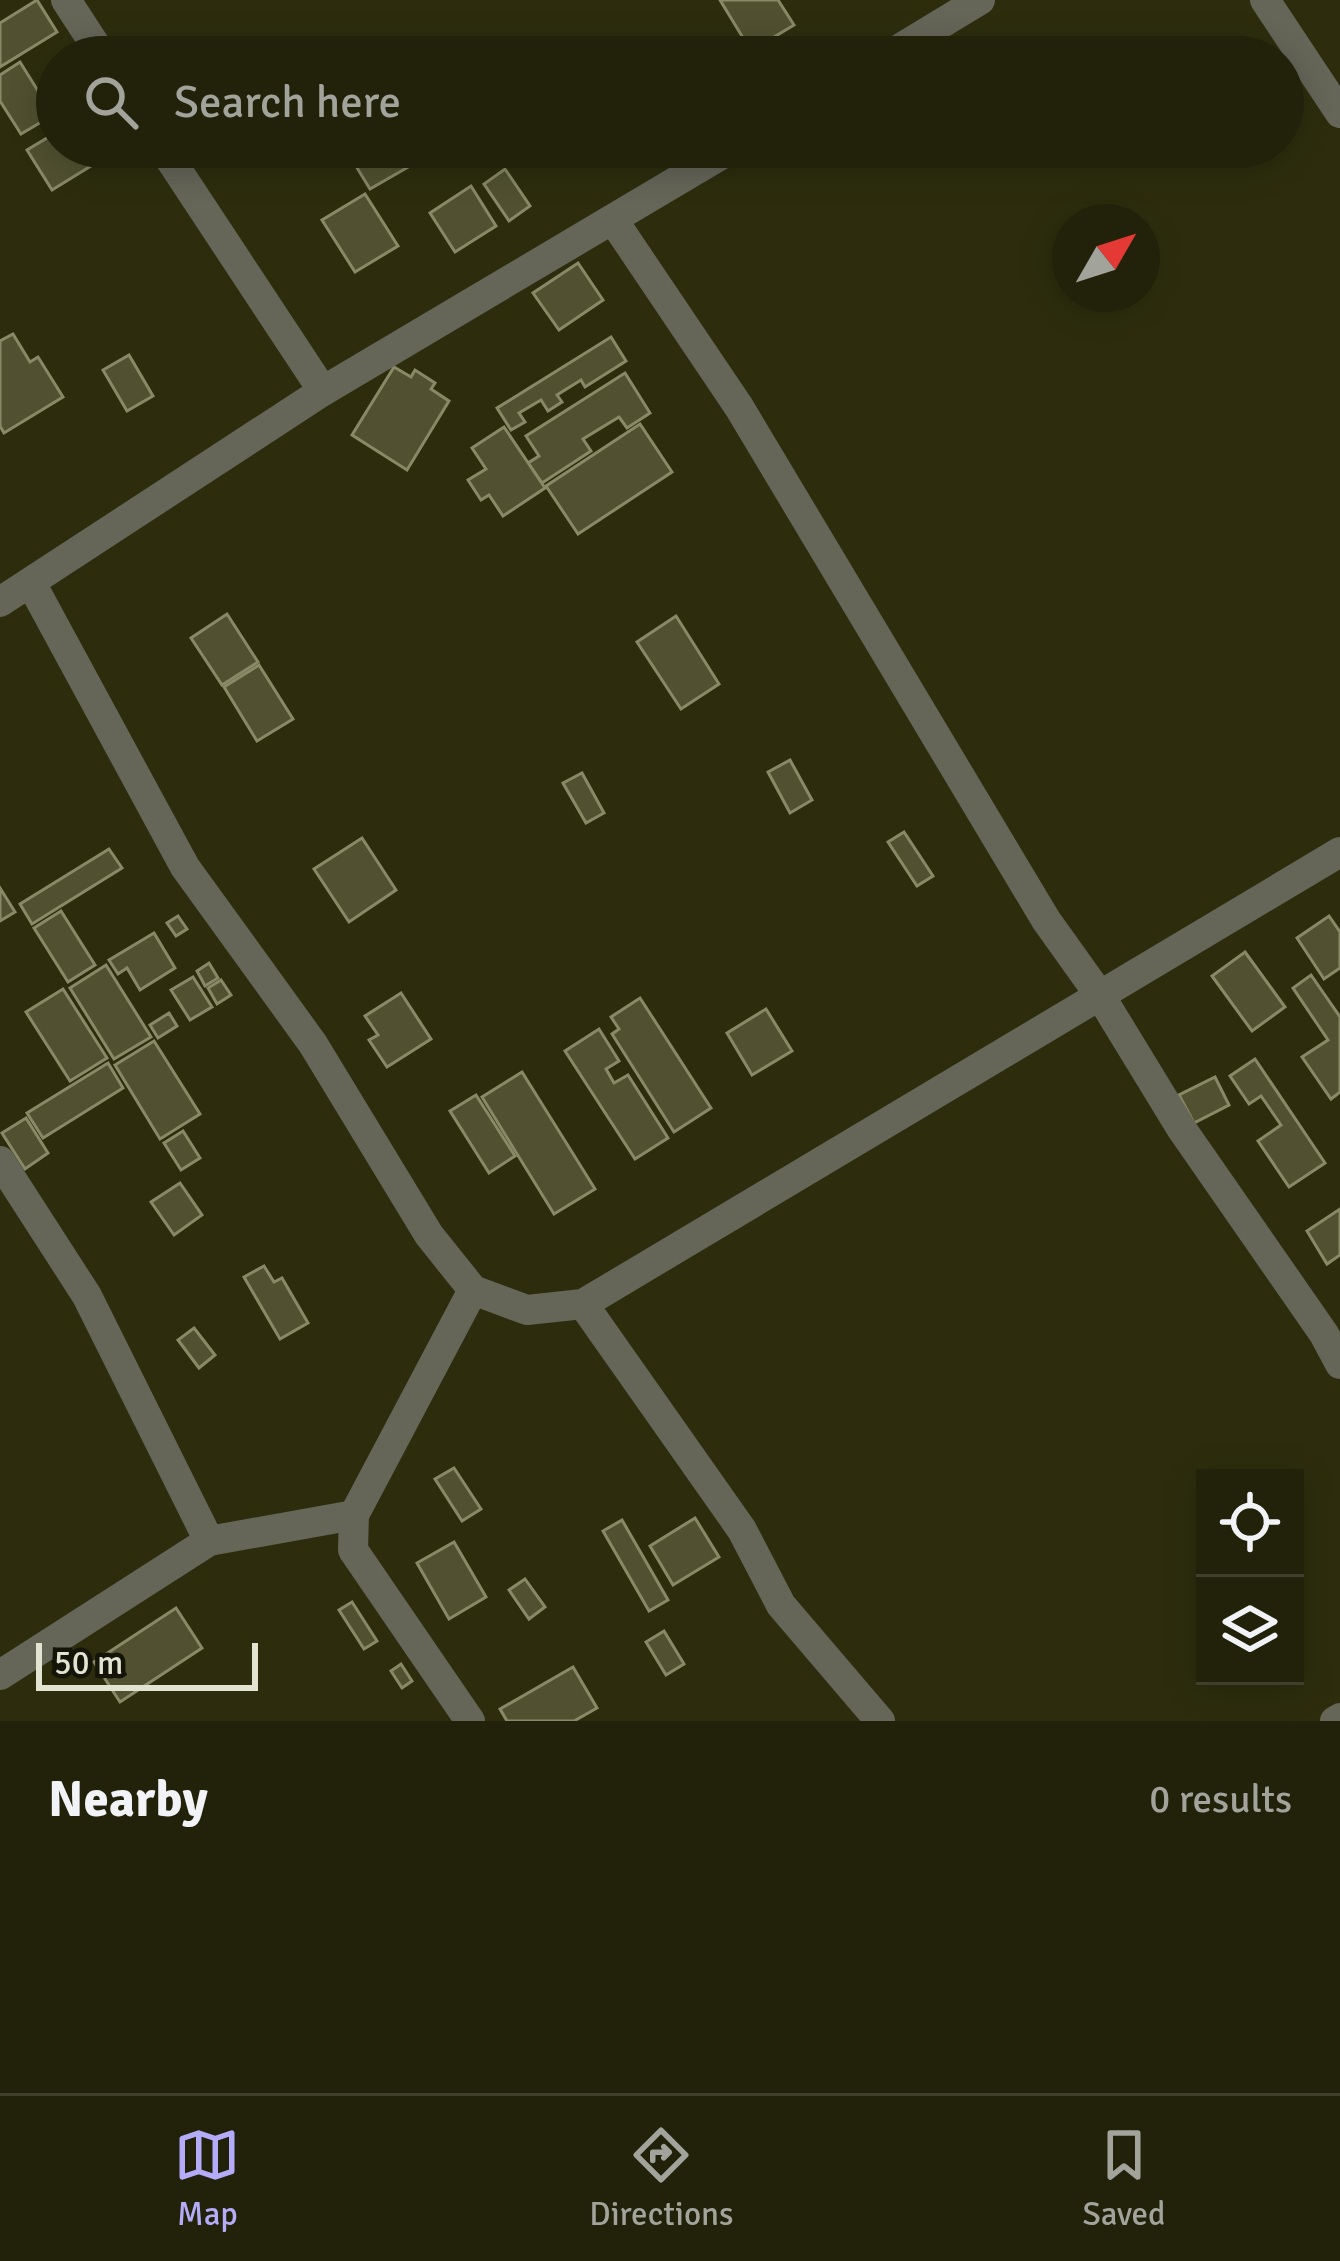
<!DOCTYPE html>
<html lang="en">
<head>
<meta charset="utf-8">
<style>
  :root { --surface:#22220a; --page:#2e2f18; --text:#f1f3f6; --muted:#a2a49c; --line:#3f3f2b; --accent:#b4acf9 }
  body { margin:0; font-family:Signika,sans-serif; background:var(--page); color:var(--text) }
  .controls { position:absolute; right:36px; bottom:36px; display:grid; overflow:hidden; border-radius:0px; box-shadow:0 6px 30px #0003 }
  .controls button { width:108px; height:108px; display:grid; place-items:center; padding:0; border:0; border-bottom:3px solid var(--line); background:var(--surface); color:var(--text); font:60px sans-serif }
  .compass { position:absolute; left:1052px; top:204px; width:108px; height:108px; border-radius:50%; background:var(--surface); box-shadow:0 6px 30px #0003; rotate:51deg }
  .scale { position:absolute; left:36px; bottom:30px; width:222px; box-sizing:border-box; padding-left:12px; border:6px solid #e3e3d1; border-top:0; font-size:33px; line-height:42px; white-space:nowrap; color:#e3e3d1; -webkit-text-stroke:9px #151408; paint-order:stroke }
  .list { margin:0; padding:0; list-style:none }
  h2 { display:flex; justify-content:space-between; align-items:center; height:156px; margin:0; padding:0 48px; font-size:51px }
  h2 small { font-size:39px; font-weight:400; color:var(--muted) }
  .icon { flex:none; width:66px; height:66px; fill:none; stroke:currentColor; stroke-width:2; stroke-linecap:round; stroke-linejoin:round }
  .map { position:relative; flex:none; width:1340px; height:1721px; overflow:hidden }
  .search { position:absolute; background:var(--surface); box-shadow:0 6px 30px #0003; left:36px; right:36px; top:36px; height:132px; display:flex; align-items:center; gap:30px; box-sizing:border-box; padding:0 42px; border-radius:66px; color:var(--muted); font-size:45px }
  .sheet { height:372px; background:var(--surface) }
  nav { display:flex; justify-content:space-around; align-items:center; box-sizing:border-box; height:168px; border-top:3px solid var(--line); background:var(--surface); font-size:33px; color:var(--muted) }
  nav a { display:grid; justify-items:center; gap:6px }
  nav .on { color:var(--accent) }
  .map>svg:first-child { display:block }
</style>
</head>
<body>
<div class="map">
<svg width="1340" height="1721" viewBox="0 0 1340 1721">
  <rect width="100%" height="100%" fill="#2d2d0e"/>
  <g fill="#515131" stroke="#898968" stroke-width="3">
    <polygon points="37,0 57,32 0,67 0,23"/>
    <polygon points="720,0 778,0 794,25 751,51"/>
    <polygon points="20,62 53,115 21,134 0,101 0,75"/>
    <polygon points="57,132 57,147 90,147 99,161 52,190 27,150"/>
    <polygon points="358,147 443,147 370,189 348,153"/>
    <polygon points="505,169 530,206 509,221 484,184"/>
    <polygon points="471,186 496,226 455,252 430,213"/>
    <polygon points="365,194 398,246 355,272 322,220"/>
    <polygon points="578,263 603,300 559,330 533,293"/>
    <polygon points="13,334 30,362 38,357 63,397 4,433 0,426 0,341"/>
    <polygon points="611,337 626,361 585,387 581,380 557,395 562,402 548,411 541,400 519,413 525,422 511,430 497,408"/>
    <polygon points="129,355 153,396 127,411 103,370"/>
    <polygon points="394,367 411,377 415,370 435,383 431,389 449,401 407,470 352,435"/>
    <polygon points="625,373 650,413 627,428 619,417 583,439 591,451 542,483 528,463 539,456 526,436"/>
    <polygon points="640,424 672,472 578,534 546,486"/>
    <polygon points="504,427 545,488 503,516 489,495 481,500 468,480 486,469 472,448"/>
    <polygon points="227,614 258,662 222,685 191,638"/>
    <polygon points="676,616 719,684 681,709 637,642"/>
    <polygon points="259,665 293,719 257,741 224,687"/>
    <polygon points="790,760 812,800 790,813 768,772"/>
    <polygon points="582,773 604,813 586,823 563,783"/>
    <polygon points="904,832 933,876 917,886 888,842"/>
    <polygon points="362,838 396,890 349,922 314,869"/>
    <polygon points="109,849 122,868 32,924 20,904"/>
    <polygon points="0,888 15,912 0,921"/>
    <polygon points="61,911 95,965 68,982 34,928"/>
    <polygon points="178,916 187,929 176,936 167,923"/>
    <polygon points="1329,916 1340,932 1340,968 1324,979 1297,938"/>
    <polygon points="154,933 175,968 140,990 127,968 118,974 109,960"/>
    <polygon points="1245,952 1285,1007 1252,1031 1212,976"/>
    <polygon points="209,963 218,978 205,986 197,971"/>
    <polygon points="106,965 151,1037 114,1059 70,988"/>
    <polygon points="1311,975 1340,1017 1340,1092 1331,1099 1302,1057 1328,1040 1293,988"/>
    <polygon points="193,977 212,1007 190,1020 171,990"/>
    <polygon points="221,980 231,995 217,1004 208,988"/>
    <polygon points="63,989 107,1058 70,1081 26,1012"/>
    <polygon points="401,993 431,1039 387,1067 369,1040 378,1035 365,1016"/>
    <polygon points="640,998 711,1108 674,1132 612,1034 619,1029 611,1017"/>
    <polygon points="766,1009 792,1051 752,1075 727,1033"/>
    <polygon points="169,1013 177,1026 158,1038 150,1025"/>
    <polygon points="599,1029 619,1061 606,1069 614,1083 628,1075 668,1138 635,1159 565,1051"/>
    <polygon points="154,1041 200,1114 160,1139 115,1065"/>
    <polygon points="1255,1059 1325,1163 1289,1187 1258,1141 1281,1125 1261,1096 1249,1104 1230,1076"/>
    <polygon points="108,1063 123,1088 43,1138 27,1113"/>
    <polygon points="522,1072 595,1189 554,1214 482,1097"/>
    <polygon points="1215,1077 1229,1105 1194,1123 1179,1095"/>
    <polygon points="476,1095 515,1156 489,1173 450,1111"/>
    <polygon points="26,1118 48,1153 25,1169 2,1133"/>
    <polygon points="183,1131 200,1158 181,1170 164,1143"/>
    <polygon points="180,1183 202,1215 174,1235 151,1202"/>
    <polygon points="1340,1209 1340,1255 1327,1264 1307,1231"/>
    <polygon points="264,1266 274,1282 282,1278 308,1323 280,1339 244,1277"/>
    <polygon points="194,1328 215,1355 199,1368 178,1340"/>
    <polygon points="454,1468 481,1509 462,1521 435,1479"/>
    <polygon points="695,1518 719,1557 673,1585 650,1546"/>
    <polygon points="622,1520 668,1600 649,1611 603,1531"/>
    <polygon points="454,1542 486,1597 449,1619 417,1563"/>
    <polygon points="525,1579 545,1607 529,1619 509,1590"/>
    <polygon points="352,1602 377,1641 364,1649 339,1610"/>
    <polygon points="176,1608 202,1648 120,1702 94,1662"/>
    <polygon points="664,1631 684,1664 666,1675 646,1642"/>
    <polygon points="401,1664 412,1681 402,1688 391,1671"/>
    <polygon points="573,1667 597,1708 574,1721 507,1721 500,1709"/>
  </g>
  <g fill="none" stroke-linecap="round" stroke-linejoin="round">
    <g stroke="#656658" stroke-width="30">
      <polyline points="66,0 103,57"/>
      <polyline points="1265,0 1340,113"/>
      <polyline points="886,57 980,0"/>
      <polyline points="162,147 323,391"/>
      <polyline points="613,220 739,407 1046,920 1101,997 1181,1128 1324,1334 1340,1364"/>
      <polyline points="31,583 185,867 313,1044 429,1235 473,1290"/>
      <polyline points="0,602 323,391 734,147"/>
      <polyline points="0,1161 87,1296 209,1541"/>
      <polyline points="583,1304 742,1530 781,1605 880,1721"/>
      <polyline points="0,1675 209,1541 354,1515"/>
      <polyline points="470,1721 353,1550 354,1515 473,1290 527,1310 583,1304 1340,852"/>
      <polyline points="1335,1721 1340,1718"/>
    </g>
  </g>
</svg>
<div class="controls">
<button><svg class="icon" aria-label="locate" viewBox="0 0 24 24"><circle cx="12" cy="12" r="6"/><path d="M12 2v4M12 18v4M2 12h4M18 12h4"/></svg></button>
<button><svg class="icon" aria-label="layers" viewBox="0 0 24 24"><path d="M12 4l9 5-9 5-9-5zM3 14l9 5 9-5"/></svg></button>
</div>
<svg class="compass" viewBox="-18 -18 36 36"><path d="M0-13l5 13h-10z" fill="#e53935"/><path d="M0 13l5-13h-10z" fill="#a2a49c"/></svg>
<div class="scale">50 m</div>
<div class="search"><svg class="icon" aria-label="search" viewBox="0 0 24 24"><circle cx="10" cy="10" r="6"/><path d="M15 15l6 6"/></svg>Search here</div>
</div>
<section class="sheet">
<h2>Nearby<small>0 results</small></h2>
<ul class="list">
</ul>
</section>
<nav>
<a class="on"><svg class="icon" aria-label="map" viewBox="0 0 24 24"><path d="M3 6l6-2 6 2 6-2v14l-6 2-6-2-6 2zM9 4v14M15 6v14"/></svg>Map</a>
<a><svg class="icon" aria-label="directions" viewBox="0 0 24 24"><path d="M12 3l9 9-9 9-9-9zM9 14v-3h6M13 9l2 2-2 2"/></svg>Directions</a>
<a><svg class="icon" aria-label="saved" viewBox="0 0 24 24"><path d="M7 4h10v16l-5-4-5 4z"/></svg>Saved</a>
</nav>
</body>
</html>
